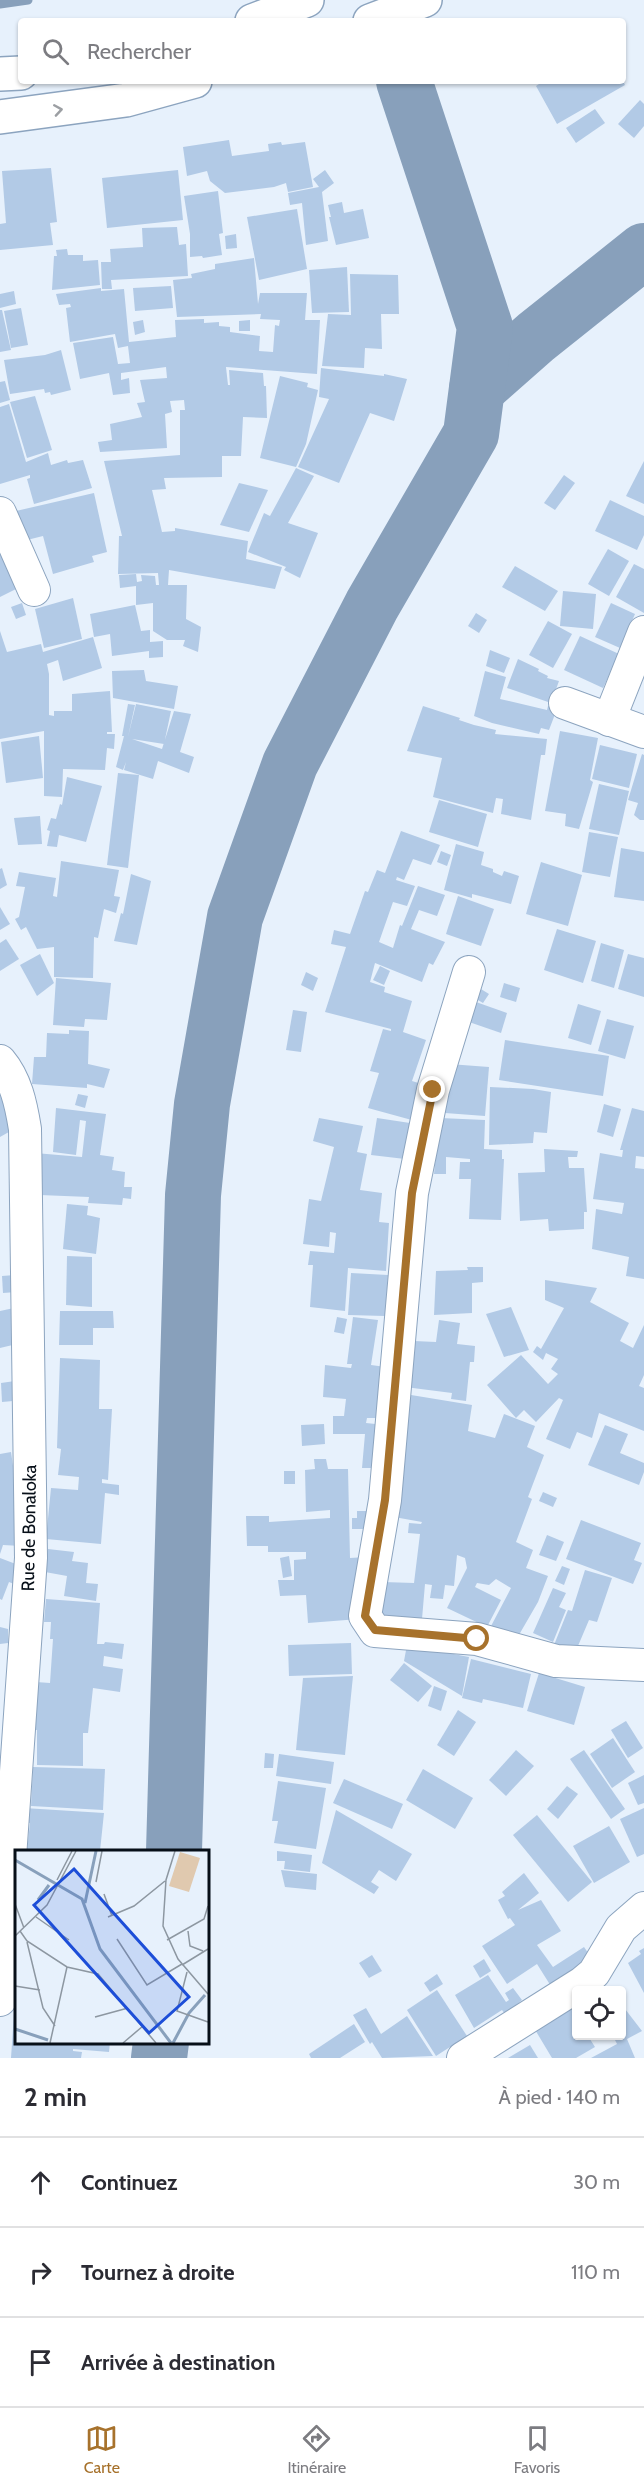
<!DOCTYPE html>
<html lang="fr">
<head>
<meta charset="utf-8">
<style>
  :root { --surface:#fff; --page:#f2f2f3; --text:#2b2b33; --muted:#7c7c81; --line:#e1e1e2; --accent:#a7722c }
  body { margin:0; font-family:Cabin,sans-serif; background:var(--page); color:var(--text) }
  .controls { position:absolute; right:18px; bottom:18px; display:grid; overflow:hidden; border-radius:6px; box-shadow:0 2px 4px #0004 }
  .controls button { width:54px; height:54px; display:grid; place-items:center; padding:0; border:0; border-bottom:2px solid var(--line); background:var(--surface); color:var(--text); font:30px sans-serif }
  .stop { position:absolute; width:18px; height:18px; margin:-14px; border:4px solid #a7722c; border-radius:50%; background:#fff }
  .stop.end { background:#a7722c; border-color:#fff; box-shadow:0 2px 6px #0008 }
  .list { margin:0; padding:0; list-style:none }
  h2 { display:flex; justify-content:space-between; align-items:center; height:78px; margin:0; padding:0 24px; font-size:26px }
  h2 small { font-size:20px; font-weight:400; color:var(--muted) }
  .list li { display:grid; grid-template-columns:39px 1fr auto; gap:18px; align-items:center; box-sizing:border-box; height:90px; padding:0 24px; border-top:2px solid var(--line) }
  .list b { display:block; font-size:22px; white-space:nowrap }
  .list em { font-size:20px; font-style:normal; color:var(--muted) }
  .icon { flex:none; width:33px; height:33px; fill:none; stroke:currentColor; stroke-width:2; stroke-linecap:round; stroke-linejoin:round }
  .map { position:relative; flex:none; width:644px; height:2058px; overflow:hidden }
  .search { position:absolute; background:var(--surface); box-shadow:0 2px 4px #0004; left:18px; right:18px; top:18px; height:66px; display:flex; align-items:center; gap:15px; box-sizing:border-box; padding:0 21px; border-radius:6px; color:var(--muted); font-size:22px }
  .sheet { height:348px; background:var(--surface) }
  nav { display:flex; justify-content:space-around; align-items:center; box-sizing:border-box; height:84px; border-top:2px solid var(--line); background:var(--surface); font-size:16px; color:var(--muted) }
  nav a { display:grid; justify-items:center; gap:3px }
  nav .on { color:var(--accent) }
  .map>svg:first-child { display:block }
</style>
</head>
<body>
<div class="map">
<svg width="644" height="2058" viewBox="0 0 644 2058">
  <rect width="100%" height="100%" fill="#e7f1fc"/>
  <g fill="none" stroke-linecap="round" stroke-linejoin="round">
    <polyline stroke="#88a0bb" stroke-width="9" points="0,4 28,0"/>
    <g stroke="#88a0bb" stroke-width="56">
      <polyline points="477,389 536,337 644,251"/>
      <polyline points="174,1851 193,1195 202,1104 235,917 290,764 372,605 471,434 485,327 404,81"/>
      <polyline points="159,2058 161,2042"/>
    </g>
  </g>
  <g fill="#b2cae6">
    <polygon points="538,81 623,81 625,85 557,124 536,86 539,84"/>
    <polygon points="640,100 644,104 644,126 634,138 618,124"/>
    <polygon points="595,109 605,123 576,143 566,128"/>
    <polygon points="229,140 232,156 269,151 268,144 281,142 282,145 305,142 313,187 288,192 286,183 274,187 225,193 210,181 207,171 187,176 183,147"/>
    <polygon points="51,168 57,222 50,223 53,245 0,250 0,224 6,223 2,171"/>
    <polygon points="178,170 183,220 107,228 102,178"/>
    <polygon points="325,170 334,183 322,192 328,241 306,245 302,203 290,205 288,193 319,187 313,179"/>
    <polygon points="218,191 223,233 219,234 222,255 203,258 202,256 190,257 190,234 184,196"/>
    <polygon points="342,202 344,213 363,209 369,238 336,245 329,217 331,217 328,205"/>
    <polygon points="297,209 307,269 259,280 247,217"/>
    <polygon points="177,227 179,245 186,244 188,276 111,280 112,289 102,289 101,262 111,262 110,249 143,247 142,228"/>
    <polygon points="236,234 237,248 226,249 225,236"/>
    <polygon points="67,249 68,255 83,255 83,261 98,260 100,285 52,290 54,256 57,256 56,250"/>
    <polygon points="254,258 258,304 260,293 307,293 305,320 320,320 317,374 226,367 228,385 230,385 229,370 263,373 264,386 266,386 267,418 243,417 241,456 222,456 222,477 164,478 166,489 152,490 162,532 175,531 175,528 248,541 246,559 282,567 275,589 169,570 168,585 187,585 186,619 201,627 198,652 183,646 185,640 167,640 153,631 153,603 136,605 136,586 120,588 119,575 136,574 137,582 142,581 141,575 155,576 156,585 159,585 158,573 118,574 119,536 122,536 104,461 180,455 180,410 185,410 184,400 170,401 172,412 165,414 167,448 100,452 98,442 112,440 110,424 142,417 137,403 145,402 140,380 167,378 166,367 121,373 121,380 129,378 130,393 113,395 109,373 80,379 73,343 113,337 118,364 130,363 128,346 118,348 115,334 70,342 66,308 71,307 70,304 59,305 56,294 101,288 101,291 124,289 129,342 176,337 175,320 204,319 204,323 219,322 219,326 230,327 230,332 260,336 259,351 273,352 275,325 279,326 280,320 260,319 261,314 177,317 173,280 192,278 191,274 215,269 215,264"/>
    <polygon points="347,267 349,312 312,313 309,270"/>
    <polygon points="350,274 398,275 399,314 381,314 382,349 365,348 364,368 322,366 328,314 351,315"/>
    <polygon points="171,286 173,308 135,311 133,288"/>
    <polygon points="14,291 16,304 0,308 0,294"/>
    <polygon points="21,308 28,345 11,348 4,311"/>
    <polygon points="0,310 2,310 11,350 0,352"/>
    <polygon points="143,320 145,332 135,335 133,322"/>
    <polygon points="250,320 250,331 239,331 239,321"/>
    <polygon points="61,350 71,390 51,395 50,392 45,393 44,389 10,394 4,360 45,355"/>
    <polygon points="321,368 384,376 384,374 407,379 394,421 370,413 339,483 298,467 329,399 319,397"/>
    <polygon points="280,376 308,383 307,387 318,390 306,444 296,467 260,458"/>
    <polygon points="5,381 10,400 0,403 0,382"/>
    <polygon points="35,396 52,450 27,458 10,402"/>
    <polygon points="9,404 26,462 48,453 51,465 67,460 68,463 83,460 92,488 34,504 27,479 30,478 30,475 0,484 0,407"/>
    <polygon points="644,461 644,504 626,496"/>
    <polygon points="296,468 314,476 288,523 318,533 300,578 284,570 286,567 248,552 264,513 270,516"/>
    <polygon points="564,475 575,483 555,510 544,503"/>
    <polygon points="239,483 268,490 249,532 220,525"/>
    <polygon points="94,493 107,552 92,556 94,562 53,574 43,536 27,540 16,511"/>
    <polygon points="610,500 644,516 644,535 637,550 595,531"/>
    <polygon points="0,531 26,584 0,597"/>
    <polygon points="608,549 629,561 609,596 588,584"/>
    <polygon points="634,564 644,569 644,613 616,597"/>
    <polygon points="515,566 558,591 545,611 502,587"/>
    <polygon points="563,591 596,594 593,629 560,626"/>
    <polygon points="73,598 82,639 44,648 35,609"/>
    <polygon points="22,603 26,615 16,619 11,607"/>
    <polygon points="611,603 635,614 620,648 595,637"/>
    <polygon points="135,605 141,631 150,630 150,642 163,641 163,657 149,658 149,651 112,656 110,634 94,637 90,614"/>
    <polygon points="476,613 487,620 479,633 468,626"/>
    <polygon points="548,621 572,634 553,668 529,655"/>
    <polygon points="0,631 7,652 41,644 43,652 93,637 102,668 63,681 58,660 47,664 49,674 49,715 54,716 54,711 72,711 72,694 110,691 112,732 107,732 107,734 115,734 114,749 107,748 105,770 63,769 62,797 44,796 44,731 0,739"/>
    <polygon points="580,636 619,654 603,688 564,670"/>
    <polygon points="490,650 510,658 504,673 486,666"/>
    <polygon points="518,659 539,669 538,671 548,676 547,678 559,681 551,703 507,688"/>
    <polygon points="144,670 146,681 178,686 174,709 113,698 112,671"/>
    <polygon points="485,671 506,677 500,699 547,710 548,706 557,709 549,730 541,728 539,734 492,723 474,716"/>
    <polygon points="128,704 135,705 128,737 136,704 171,711 164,744 132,739 162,749 174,711 191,714 180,752 194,757 189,773 158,761 153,779 124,770 126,762 123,770 116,767 124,736 122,736"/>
    <polygon points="423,706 460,718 459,720 474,725 496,730 495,734 547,739 545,755 541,755 531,820 501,814 503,799 496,798 493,813 433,797 442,758 407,751"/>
    <polygon points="560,731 598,738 590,780 593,782 579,829 565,826 566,814 545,811"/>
    <polygon points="39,736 43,778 6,783 1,742"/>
    <polygon points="600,745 637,754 629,788 592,779"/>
    <polygon points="642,754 644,755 644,820 640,820 634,815 638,803 628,800"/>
    <polygon points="118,773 139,775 128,868 107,865"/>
    <polygon points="67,777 102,786 86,842 59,835 57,847 47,846 50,831 47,830 51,818 56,819 60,804 62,805"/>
    <polygon points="599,784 629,791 619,835 589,829"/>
    <polygon points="439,800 487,814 478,847 429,832"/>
    <polygon points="40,816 42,844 18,845 14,818"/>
    <polygon points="401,831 440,845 431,865 413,859 404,880 397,877 396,880 415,886 407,906 393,902 379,942 393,948 400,925 402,926 418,886 445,895 437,916 419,910 411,929 445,942 433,965 429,963 422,982 375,963 370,982 385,987 384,992 412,1001 403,1032 426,1040 412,1081 428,1086 419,1122 368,1108 379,1073 370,1071 383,1029 391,1031 391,1029 325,1012 346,947 331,944 334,930 350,934 365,891 368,892 377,870 385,873"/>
    <polygon points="589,832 618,837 610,877 582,872"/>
    <polygon points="456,844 484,852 481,865 493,869 493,872 502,876 504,871 519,876 511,904 472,894 472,898 444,890"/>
    <polygon points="621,848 644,852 644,901 614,897"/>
    <polygon points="441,851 451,855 447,866 437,862"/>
    <polygon points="61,861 119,870 114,896 120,897 116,913 104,909 98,938 94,937 93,978 54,977 54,947 37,949 26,927 21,930 15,919 19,917 25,887 16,886 19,872 56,878 53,896 57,897"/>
    <polygon points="541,862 582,875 568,926 526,914"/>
    <polygon points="2,868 7,885 0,889 0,869"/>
    <polygon points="131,874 151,881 137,945 114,941 121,913 123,914"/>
    <polygon points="458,896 494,909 481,946 446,934"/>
    <polygon points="0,907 10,924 0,930"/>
    <polygon points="557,929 596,941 583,983 544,970"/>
    <polygon points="6,939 19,959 0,971 0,943"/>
    <polygon points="601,943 624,950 614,988 591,981"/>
    <polygon points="40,954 54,983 37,996 20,965"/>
    <polygon points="628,954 644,958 644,997 618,989"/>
    <polygon points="380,966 390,971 384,985 373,980"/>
    <polygon points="306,972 318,978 313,991 301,985"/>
    <polygon points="56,978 111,983 107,1020 85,1019 84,1027 53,1025"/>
    <polygon points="504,983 520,988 516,1002 500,997"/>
    <polygon points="476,986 489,994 483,1003 471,996"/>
    <polygon points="476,1002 507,1013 501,1033 469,1022"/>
    <polygon points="578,1004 601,1011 591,1045 568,1038"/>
    <polygon points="293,1010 307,1012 301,1052 286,1050"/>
    <polygon points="607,1019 634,1026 625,1059 598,1051"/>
    <polygon points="69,1030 89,1031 88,1064 110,1069 104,1088 87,1084 87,1088 32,1084 34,1057 46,1057 47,1033 69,1034"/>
    <polygon points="505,1040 609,1056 603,1096 499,1080"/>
    <polygon points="449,1064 489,1067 485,1116 445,1113"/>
    <polygon points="490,1087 533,1089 551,1092 547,1133 534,1132 533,1143 489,1145"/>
    <polygon points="0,1091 16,1128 0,1137"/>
    <polygon points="78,1094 88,1096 85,1108 75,1105"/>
    <polygon points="604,1104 621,1109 613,1137 597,1132"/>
    <polygon points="56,1108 106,1114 100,1155 114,1157 112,1170 125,1172 124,1187 132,1187 131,1199 123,1198 122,1205 88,1203 89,1197 40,1195 35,1153 82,1157 86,1121 80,1120 76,1155 53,1152"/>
    <polygon points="632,1108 644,1111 644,1157 636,1156 635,1168 644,1169 644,1279 626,1276 629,1257 592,1249 596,1209 622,1214 624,1203 593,1199 600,1153 622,1157 623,1150 620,1150"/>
    <polygon points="319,1118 363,1126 357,1152 367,1154 360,1190 382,1193 379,1222 389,1223 386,1271 348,1268 345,1311 310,1307 313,1265 308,1265 310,1251 334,1253 336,1233 330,1232 329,1247 303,1244 309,1199 321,1201 334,1147 313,1141"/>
    <polygon points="377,1118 410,1123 405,1159 371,1155"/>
    <polygon points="440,1118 485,1120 484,1149 502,1150 502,1159 504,1159 501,1220 469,1219 471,1179 459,1179 460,1162 470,1162 470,1159 446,1157 446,1174 434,1174"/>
    <polygon points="544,1149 578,1151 577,1157 568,1157 569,1168 584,1168 587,1212 584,1212 584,1229 549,1231 548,1219 520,1221 518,1173 545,1172"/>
    <polygon points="67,1204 88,1206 87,1215 100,1218 96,1254 63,1249"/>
    <polygon points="67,1256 92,1257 92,1307 66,1305"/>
    <polygon points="467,1267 483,1267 483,1282 472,1283 472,1313 434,1315 436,1271 468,1270"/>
    <polygon points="351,1273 388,1275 385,1316 348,1315"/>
    <polygon points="15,1275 16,1292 3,1293 2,1276"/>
    <polygon points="545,1280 597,1288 590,1302 629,1323 620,1341 633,1348 644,1325 644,1375 639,1386 644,1388 644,1431 599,1413 592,1438 577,1432 570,1449 546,1439 563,1400 559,1398 536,1422 524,1410 516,1418 487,1385 521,1355 548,1384 558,1374 551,1369 558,1359 546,1353 543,1360 533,1352 537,1346 541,1349 564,1308 545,1300"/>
    <polygon points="511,1307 529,1350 504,1357 486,1314"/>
    <polygon points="14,1308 21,1343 0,1348 0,1311"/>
    <polygon points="60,1311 113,1311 114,1328 93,1328 93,1345 59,1345"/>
    <polygon points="337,1317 347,1319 344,1334 334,1332"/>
    <polygon points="353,1317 378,1320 371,1365 393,1368 386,1418 367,1418 366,1423 385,1425 379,1468 362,1468 365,1434 333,1434 333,1416 344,1416 346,1399 323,1397 325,1365 351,1368 352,1364 347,1364"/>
    <polygon points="439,1320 460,1323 457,1344 475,1346 474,1362 470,1362 466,1401 451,1399 452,1393 405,1387 414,1341 436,1342"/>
    <polygon points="60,1358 100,1360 99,1409 112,1409 108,1480 102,1479 102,1483 119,1485 119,1495 105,1493 101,1544 46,1539 51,1488 78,1490 79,1477 58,1475 61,1449 57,1448"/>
    <polygon points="22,1380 24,1400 2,1402 1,1383"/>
    <polygon points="405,1394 472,1405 468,1431 495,1438 504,1414 535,1426 527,1447 544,1455 528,1497 532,1499 516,1542 533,1550 526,1568 548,1576 538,1602 516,1640 490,1628 511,1588 496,1579 489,1585 477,1583 475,1587 501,1600 487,1627 447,1608 467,1568 465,1558 457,1555 454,1586 445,1585 443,1599 430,1598 432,1585 425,1584 422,1619 381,1616 383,1582 414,1583 420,1534 408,1533 409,1523 421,1524 422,1522 394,1517"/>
    <polygon points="324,1424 325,1444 302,1446 301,1425"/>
    <polygon points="605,1425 628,1434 620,1453 644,1463 644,1472 639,1485 588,1465"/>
    <polygon points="11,1452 18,1500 21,1546 3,1545 0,1554 0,1454"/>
    <polygon points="314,1459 326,1459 328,1469 348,1469 350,1558 366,1557 359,1619 308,1623 306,1595 280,1596 278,1580 294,1580 294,1560 306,1559 306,1552 268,1552 268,1546 247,1546 246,1516 269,1516 269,1522 330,1518 330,1510 306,1512 305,1470 315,1469"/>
    <rect x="284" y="1471" width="11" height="13"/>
    <polygon points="543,1492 557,1498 553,1507 539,1501"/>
    <polygon points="357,1511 369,1511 368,1529 352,1529 352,1518 357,1518"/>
    <polygon points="581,1520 641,1543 634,1560 642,1563 633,1584 566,1559"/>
    <polygon points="547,1535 564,1542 556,1561 539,1555"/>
    <polygon points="48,1549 74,1552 72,1561 88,1563 86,1583 98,1584 96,1601 64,1596 67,1576 45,1572"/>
    <polygon points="289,1556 292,1576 283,1578 280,1558"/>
    <polygon points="0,1558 21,1566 19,1586 9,1582 2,1600 0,1599"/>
    <polygon points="562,1566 570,1569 564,1585 555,1581"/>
    <polygon points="585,1570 612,1578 597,1622 589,1620 575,1653 554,1645 568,1610 572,1611"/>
    <polygon points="553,1588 566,1593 559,1607 566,1610 553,1642 533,1633"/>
    <polygon points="46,1599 100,1603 97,1644 104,1644 105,1642 124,1644 122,1659 104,1656 103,1666 123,1669 120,1692 93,1688 88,1733 83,1733 83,1766 37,1765 37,1730 33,1730 36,1682 50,1683 53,1639 50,1639 51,1622 44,1622"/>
    <polygon points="0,1627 8,1629 8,1643 0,1644"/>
    <polygon points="351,1643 352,1674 289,1676 288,1645"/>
    <polygon points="407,1645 469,1657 462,1696 404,1661"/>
    <polygon points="471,1659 531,1674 523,1708 483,1699 482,1703 462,1698"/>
    <polygon points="404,1663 432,1686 418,1702 390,1680"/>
    <polygon points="539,1673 585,1687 574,1725 527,1711"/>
    <polygon points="353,1676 345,1755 296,1750 303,1678"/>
    <polygon points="434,1686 447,1691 441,1711 428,1706"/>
    <polygon points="458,1710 476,1722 454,1756 437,1745"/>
    <polygon points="626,1721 643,1748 628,1758 611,1730"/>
    <polygon points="613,1738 635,1772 612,1788 590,1754"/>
    <polygon points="516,1750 534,1766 506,1796 489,1780"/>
    <polygon points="584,1750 625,1809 611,1819 570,1759"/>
    <polygon points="265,1753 274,1754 273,1768 264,1768"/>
    <polygon points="279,1754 334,1762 331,1784 276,1776"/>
    <polygon points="33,1767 105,1769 103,1810 31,1806"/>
    <polygon points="423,1769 473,1798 455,1829 406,1800"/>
    <polygon points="644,1775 644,1803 638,1805 628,1783"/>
    <polygon points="344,1779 403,1804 392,1829 333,1803"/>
    <polygon points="278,1781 326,1788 316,1849 274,1843 278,1821 272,1821"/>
    <polygon points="567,1786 578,1794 558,1819 547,1809"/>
    <polygon points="24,1808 104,1813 100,1851 27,1851 30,1823 22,1822"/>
    <polygon points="644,1808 644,1854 637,1857 620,1819"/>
    <polygon points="336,1810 412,1854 396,1881 379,1870 371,1882 379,1887 374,1894 322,1863"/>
    <polygon points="537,1815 592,1882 568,1902 513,1835"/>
    <polygon points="609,1826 630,1862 594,1883 573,1846"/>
    <polygon points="277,1851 312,1855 310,1872 284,1869 285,1861 277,1861"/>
    <polygon points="281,1870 317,1874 316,1890 285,1887"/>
    <polygon points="524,1873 539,1893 518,1910 541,1900 561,1931 537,1945 553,1967 584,1947 595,1963 554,1991 537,1964 507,1984 482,1946 515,1925 510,1918 508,1919 498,1900 505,1896 502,1892"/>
    <polygon points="644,1948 644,1993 628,1963 641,1954 639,1951"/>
    <polygon points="372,1955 382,1971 369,1978 359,1963"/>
    <polygon points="484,1959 491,1971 480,1978 473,1966"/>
    <polygon points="437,1974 443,1984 430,1992 424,1983"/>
    <polygon points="488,1975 506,2002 509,2000 505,1993 513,1988 522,2000 515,2006 518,2011 508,2018 502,2010 474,2028 455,1995"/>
    <polygon points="437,1990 467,2036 436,2056 407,2010"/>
    <polygon points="567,2000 576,2016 576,2036 588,2036 595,2047 576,2058 552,2058 534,2028"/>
    <polygon points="622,2005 642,2031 627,2039 635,2058 591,2058 617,2044 613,2036 622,2036"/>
    <polygon points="366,2008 381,2034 407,2016 433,2056 382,2058 372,2042 370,2044 353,2015"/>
    <polygon points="14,2014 16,2015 16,2042 110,2042 109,2052 73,2049 73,2051 82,2052 81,2058 11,2058"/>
    <polygon points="354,2024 365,2042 340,2058 311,2058 309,2054"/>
    <polygon points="530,2045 538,2058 508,2058"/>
  </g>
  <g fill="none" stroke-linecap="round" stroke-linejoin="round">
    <g stroke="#8ca4bf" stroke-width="34">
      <g id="minor">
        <polyline points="0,513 34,590"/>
        <polyline points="565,703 644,732"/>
        <polyline points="609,720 644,632"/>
        <polyline points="469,972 433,1090 412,1193 385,1500 365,1616 375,1631 477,1639 556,1661 644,1665"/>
        <path d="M0,1061C16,1080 21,1104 25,1129L31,1558L0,2000"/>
        <polyline points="463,2058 582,1983 594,1973 621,1928 644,1908"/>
      </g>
    </g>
    <g stroke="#8ca4bf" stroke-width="36">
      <g id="primary">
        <polyline points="252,21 307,0"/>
        <polyline points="370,21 425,0"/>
        <polyline points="0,74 21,73"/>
        <polyline points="0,117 126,100 195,81"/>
      </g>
    </g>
    <use href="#minor" stroke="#fff" stroke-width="32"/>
    <use href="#primary" stroke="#fff" stroke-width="33"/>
  </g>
  <defs><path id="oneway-chevron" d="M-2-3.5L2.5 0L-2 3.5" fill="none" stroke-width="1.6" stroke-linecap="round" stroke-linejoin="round" transform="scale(1.5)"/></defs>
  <use stroke="#9c9fa3" href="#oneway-chevron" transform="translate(58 110) rotate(-9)"/>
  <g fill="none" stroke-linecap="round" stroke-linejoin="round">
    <polyline stroke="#a7722c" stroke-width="8" points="433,1090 412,1193 385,1500 365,1616 375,1630 477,1639"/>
  </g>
  <g text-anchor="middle" stroke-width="4.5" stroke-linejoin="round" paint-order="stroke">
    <g font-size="18" fill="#070f18" stroke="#fff">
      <text transform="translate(29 1528) rotate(-89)" y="6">Rue de Bonaloka</text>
    </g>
  </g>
  <g transform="translate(15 1850)">
    <rect width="194" height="194" fill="#e7f1fc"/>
    <path d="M165,2L185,8L174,42L154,36Z" fill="#e0c9af"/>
    <path fill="none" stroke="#88a0bb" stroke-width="3" d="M0,10L67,49L85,99L156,193M23,50L34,35M70,53L81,1M0,179L33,190M158,193L174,163L190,145"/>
    <path fill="none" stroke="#8d97a1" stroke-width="1.5" d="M160,1L151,30L148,76L163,109L193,144M42,30L57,1M81,32L87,1M89,44L97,66M0,54L9,78M21,67L54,90M93,67L119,56L150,31M5,81L12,91L52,117L83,124L141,193M173,81L175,96L188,101M0,86L32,55L61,1M102,89L132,135L167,114M152,90L189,69L193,56M12,92L28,158L40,176M167,115L193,99M172,122L162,161L193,172M0,136L25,140M80,167L113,158M35,193L52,117M108,193L128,176"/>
    <path fill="#1d4ed8" fill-opacity="0.15" stroke="#1d4ed8" stroke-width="3" d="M59,19L174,147L134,183L19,55Z"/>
    <rect width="194" height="194" fill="none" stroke="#070f18" stroke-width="3"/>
  </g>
</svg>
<div class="controls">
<button><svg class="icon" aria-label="locate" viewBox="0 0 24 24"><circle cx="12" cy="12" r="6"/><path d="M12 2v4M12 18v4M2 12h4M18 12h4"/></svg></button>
</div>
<div class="stop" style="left:477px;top:1639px"></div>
<div class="stop end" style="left:433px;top:1090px"></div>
<div class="search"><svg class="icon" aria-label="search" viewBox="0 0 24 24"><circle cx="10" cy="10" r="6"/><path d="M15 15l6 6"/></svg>Rechercher</div>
</div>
<section class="sheet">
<h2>2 min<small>À pied · 140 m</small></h2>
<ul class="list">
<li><svg class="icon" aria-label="ahead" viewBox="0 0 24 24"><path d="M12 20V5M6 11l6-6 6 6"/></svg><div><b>Continuez</b></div><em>30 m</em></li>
<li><svg class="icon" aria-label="right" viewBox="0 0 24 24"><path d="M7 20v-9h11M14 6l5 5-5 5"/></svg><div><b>Tournez à droite</b></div><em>110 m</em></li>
<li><svg class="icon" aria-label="arrive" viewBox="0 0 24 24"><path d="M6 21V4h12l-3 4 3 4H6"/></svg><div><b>Arrivée à destination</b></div></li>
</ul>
</section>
<nav>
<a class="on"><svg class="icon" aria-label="map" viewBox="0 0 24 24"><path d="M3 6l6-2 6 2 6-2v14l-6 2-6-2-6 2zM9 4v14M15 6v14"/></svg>Carte</a>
<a><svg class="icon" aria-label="directions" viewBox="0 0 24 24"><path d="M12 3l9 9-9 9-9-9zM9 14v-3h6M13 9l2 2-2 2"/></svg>Itinéraire</a>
<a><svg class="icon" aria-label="saved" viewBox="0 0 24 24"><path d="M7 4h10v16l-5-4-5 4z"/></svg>Favoris</a>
</nav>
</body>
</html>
